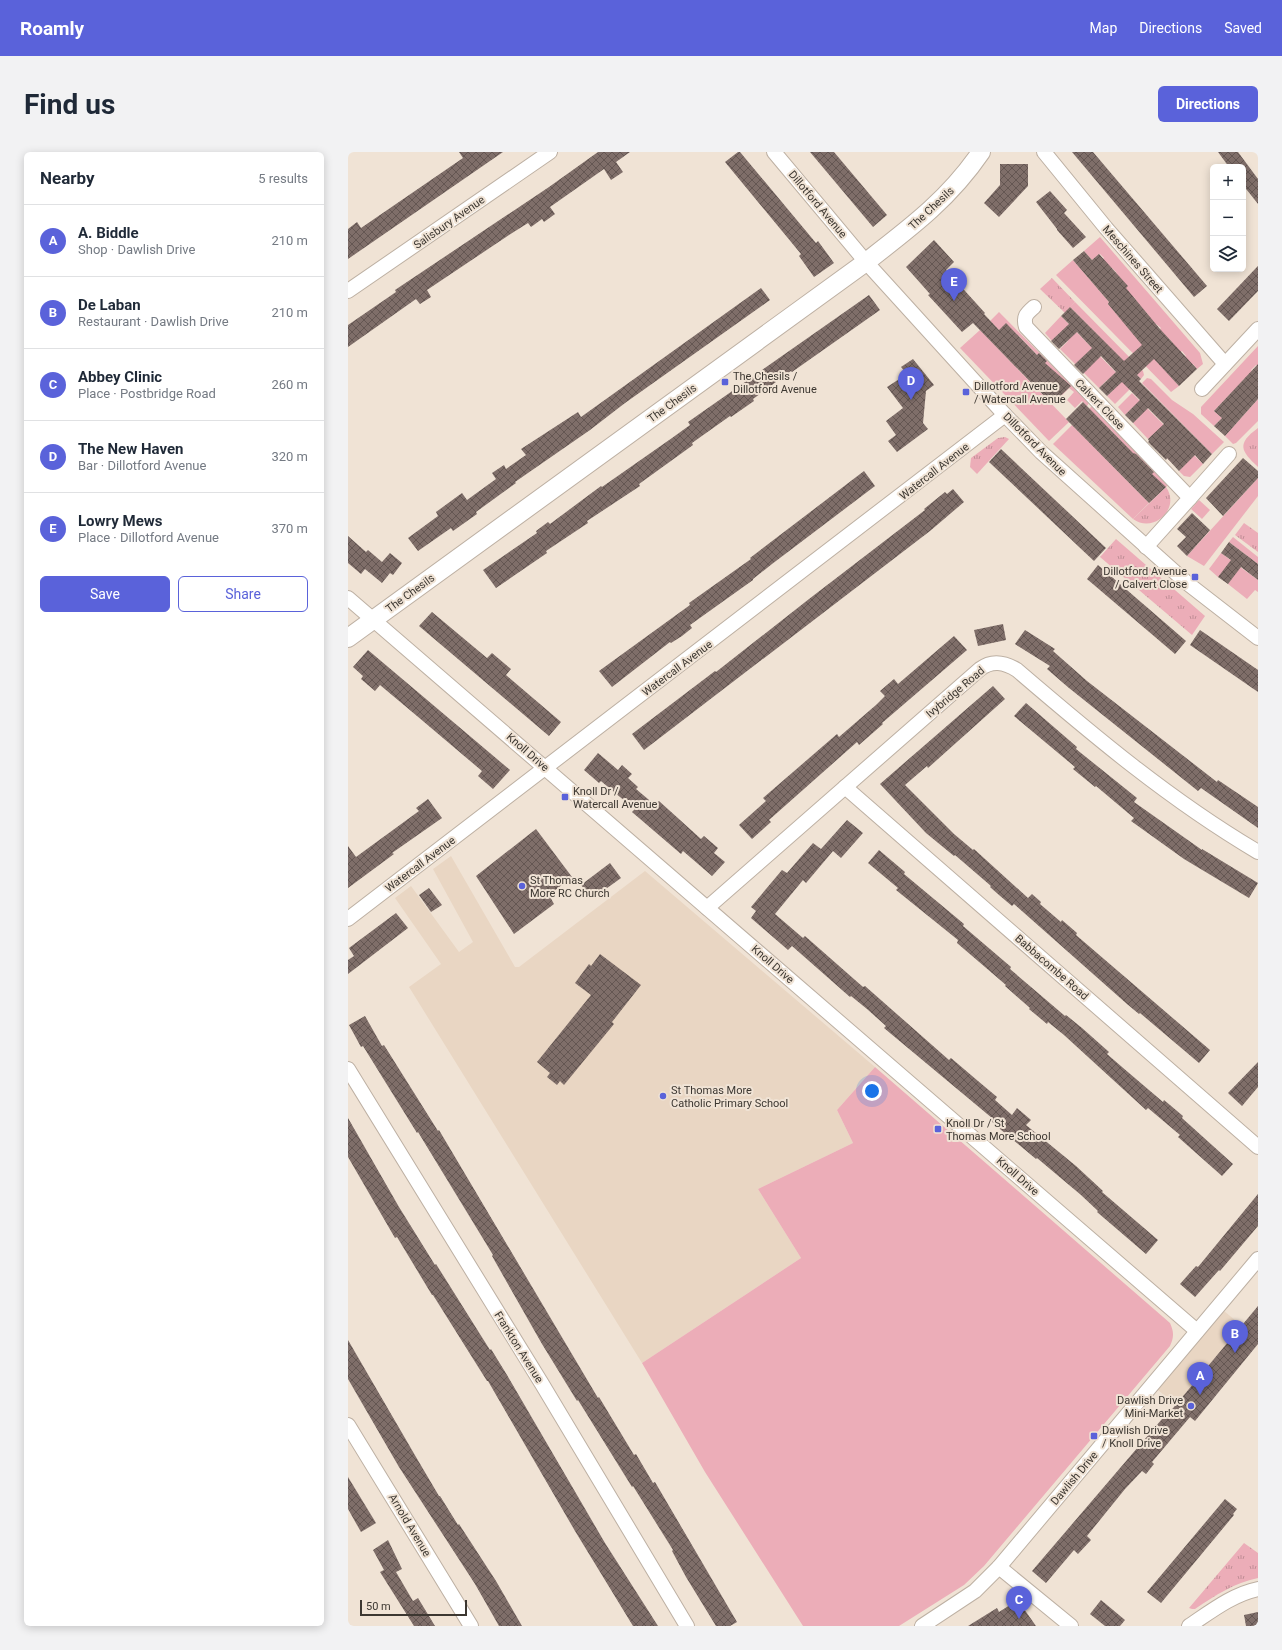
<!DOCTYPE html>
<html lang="en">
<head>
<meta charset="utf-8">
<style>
  :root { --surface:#fff; --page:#f2f2f3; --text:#1f2937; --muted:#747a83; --line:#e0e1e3; --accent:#5a62da }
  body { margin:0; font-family:Roboto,sans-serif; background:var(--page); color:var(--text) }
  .controls { position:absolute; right:12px; top:12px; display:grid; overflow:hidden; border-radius:6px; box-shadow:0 2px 10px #0003 }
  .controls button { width:36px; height:36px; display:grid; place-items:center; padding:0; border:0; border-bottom:1px solid var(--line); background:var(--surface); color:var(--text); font:20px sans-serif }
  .scale { position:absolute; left:12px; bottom:10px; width:107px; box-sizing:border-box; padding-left:4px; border:2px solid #3c3731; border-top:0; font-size:11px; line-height:14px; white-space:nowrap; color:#3c3731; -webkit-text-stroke:3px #f0e3d5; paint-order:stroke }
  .you { position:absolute; left:524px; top:939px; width:14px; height:14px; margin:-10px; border:3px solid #fff; border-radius:50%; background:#1a73e8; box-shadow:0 0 0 6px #1a73e833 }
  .badge { display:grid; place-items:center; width:26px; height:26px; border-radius:50%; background:var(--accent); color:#fff; font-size:13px; font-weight:700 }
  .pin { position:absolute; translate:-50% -33px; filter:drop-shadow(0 1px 2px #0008) }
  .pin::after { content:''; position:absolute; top:21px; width:14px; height:12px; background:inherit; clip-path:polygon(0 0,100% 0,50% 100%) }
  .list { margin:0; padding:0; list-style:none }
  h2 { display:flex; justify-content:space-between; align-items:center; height:52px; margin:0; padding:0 16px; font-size:17px }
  h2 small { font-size:13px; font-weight:400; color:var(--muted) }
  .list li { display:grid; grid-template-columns:26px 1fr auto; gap:12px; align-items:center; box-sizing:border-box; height:72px; padding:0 16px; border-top:1px solid var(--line) }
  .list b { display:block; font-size:15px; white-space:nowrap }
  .list p { margin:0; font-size:13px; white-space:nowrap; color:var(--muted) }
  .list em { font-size:13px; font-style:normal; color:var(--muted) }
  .actions { display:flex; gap:8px; padding:12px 16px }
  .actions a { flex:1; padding:9px 0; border:1px solid var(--accent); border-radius:6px; text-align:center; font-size:14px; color:var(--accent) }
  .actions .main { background:var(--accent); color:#fff }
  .icon { flex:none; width:22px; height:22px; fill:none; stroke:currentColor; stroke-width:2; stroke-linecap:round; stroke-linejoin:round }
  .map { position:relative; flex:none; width:910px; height:1474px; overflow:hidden; border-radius:6px }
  header { display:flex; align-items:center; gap:24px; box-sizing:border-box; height:56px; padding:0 20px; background:var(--accent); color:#fff }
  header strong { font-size:19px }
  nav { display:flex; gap:22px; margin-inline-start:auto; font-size:14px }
  .intro { display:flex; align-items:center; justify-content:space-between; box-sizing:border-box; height:96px; padding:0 24px }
  h1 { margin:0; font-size:28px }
  .button { padding:10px 18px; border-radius:6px; background:var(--accent); color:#fff; font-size:14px; font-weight:700 }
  main { display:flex; gap:24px; padding:0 24px }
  aside { flex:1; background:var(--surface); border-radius:6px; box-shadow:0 2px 10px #0003 }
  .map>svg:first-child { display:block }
</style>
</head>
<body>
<header>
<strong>Roamly</strong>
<nav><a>Map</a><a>Directions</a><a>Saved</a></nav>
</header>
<div class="intro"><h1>Find us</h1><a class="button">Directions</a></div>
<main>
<aside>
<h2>Nearby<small>5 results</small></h2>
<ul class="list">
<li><span class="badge">A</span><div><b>A. Biddle</b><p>Shop · Dawlish Drive</p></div><em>210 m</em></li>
<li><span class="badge">B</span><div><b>De Laban</b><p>Restaurant · Dawlish Drive</p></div><em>210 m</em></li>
<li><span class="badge">C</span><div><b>Abbey Clinic</b><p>Place · Postbridge Road</p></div><em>260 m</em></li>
<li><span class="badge">D</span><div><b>The New Haven</b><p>Bar · Dillotford Avenue</p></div><em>320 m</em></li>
<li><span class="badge">E</span><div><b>Lowry Mews</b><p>Place · Dillotford Avenue</p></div><em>370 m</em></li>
</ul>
<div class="actions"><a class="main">Save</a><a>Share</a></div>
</aside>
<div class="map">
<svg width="910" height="1474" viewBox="0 0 910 1474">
  <defs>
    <pattern id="grass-tufts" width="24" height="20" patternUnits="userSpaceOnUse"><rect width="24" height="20" fill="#ecadb8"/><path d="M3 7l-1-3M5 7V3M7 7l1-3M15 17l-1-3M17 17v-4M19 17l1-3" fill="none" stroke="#c08e96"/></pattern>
    <pattern id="building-cross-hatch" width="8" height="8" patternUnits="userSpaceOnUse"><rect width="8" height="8" fill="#7f6e69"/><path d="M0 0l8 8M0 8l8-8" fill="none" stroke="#645652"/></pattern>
  </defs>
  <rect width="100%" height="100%" fill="#f0e3d5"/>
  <g fill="#e9d6c3">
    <polygon points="103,704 167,815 171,815 297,719 527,915 489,958 505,991 410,1037 453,1106 294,1211 61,835 93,812 47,746 63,734 111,800 125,790 85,717"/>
    <polygon points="870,1154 894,1174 828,1253 804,1233"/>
  </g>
  <g fill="url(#grass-tufts)">
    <polygon points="704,126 727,150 717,161 692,137"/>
    <path d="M910,276V315C893,299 888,292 910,276Z"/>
    <polygon points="657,285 661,287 629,322 622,315 623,306 650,286"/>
    <path d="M818,335C833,356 806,382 785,367Z"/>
    <polygon points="896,371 910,381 910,400 887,383"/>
    <polygon points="768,387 857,464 844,483 752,405"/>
    <path d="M896,1391L910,1401V1426C886,1431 868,1443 847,1457H844L841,1456Z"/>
  </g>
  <g fill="#ecadb8">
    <polygon points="752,85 852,201 855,212 849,217 845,212 837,220 829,211 838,204 834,199 825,206 824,190 820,186 805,184 813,176 808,172 801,179 793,170 801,164 797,159 789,166 781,157 789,150 786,145 777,152 768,120 764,116 748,113 756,106 752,102 744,108 736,99"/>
    <polygon points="725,108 761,150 760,152 831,234 823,240 708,123"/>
    <polygon points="727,150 795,219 796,223 793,227 722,155"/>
    <polygon points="651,160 741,251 739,254 734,249 727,256 719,248 726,240 721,236 714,243 705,234 696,210 671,184 664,191 642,169"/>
    <polygon points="713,164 783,236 767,252 759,244 767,236 759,228 751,236 712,197 720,189 712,181 704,189 697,181"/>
    <polygon points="632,178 721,270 701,289 612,196"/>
    <polygon points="910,194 910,214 908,213 903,218 910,225 904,234 896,227 891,233 899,240 883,241 866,259 874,266 866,274 853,262 853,255"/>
    <polygon points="799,226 803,227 824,248 845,262 876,290 864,302 794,231"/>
    <polygon points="784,241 855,312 842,325 836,324 831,319 839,310 823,310 809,296 817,287 809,279 800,287 785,271 793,263 785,255 777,263 770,255"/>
    <polygon points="910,247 910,269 888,291 885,292 877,284"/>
    <polygon points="744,254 821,332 818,335 798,329 804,321 767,283 763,278 755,285 734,264"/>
    <polygon points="724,273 801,351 785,367 705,292"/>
    <polygon points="910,326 910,344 856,414 839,404"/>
    <polygon points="851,348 862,358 854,367 843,357"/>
    <polygon points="885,385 910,405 910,412 881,390"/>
    <polygon points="873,401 910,428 910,440 907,438 899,447 880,432 886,423 870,425 861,417"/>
    <path d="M527,915L822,1171C826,1180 826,1185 822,1194L636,1414L616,1433L551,1474H455L357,1320L294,1211L453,1106L410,1037L505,991L489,958Z"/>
  </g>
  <g fill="url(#building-cross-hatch)">
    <polygon points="111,0 155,0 0,107 0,77 9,70 13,76 115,6"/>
    <polygon points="250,0 282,0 268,10 275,20 263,28 256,17 202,55 207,62 196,70 194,67 183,75 180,71 161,83 79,138 83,145 72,152 68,147 0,195 0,173 48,140 47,138 201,35"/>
    <polygon points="390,0 392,0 468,91 470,89 486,111 466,125 451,104 453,102 377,10"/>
    <polygon points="462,0 486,0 539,63 525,75"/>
    <polygon points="724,0 745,0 859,134 846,145"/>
    <polygon points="870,0 890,0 910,27 910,52 895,33 895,15 881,15"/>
    <polygon points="652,12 680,12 680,34 651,65 636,51 652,33"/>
    <polygon points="702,39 719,58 716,61 738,85 725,96 709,78 709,77 688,50"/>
    <polygon points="586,88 606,110 598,118 637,161 636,162 651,178 658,171 689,203 691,201 699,209 697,211 723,234 704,252 625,171 614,180 580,143 582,142 558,115"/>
    <polygon points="736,99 744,108 751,102 780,134 778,136 812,177 849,217 831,234 806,207 789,223 793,227 791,229 864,302 855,312 847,303 831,319 819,306 818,308 800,290 801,289 800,287 816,272 800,256 785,271 777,263 792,248 774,230 759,244 751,236 768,220 753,204 735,222 726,213 744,196 729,180 711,197 703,189 721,172 713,164 722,155 776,209 794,193 760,152 761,150 725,108"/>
    <polygon points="910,114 910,139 881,169 869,157"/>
    <polygon points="413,136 422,148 277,251 242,278 167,330 168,331 128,360 129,362 105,379 103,376 70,399 60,386 90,364 88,360 114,341 119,348 148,327 144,321 156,313 158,317 178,303 173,297 230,260 233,265"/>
    <polygon points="521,143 532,158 444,220 443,219 405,247 406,249 383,265 382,264 344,291 345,293 291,332 292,334 239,369 240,371 198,399 199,401 148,436 135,418 189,381 188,379 200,370 202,372 253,334 254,335 324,286 342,273 340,270"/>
    <polygon points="565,207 586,233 578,239 575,271 580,277 549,300 540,289 548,283 538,269 555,256 539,235 559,222 553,215"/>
    <polygon points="910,212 910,247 877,284 866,274 874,266 866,259"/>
    <polygon points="735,250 785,301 788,302 806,320 804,322 818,335 801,351 718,267"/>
    <polygon points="653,297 758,396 746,409 641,310"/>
    <polygon points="895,306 910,319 910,326 875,364 858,346"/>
    <polygon points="516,319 527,334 424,412 405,427 405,428 342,473 344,476 334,484 323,491 322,490 264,535 251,519 342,453 341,451 403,407 402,406"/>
    <polygon points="605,337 616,350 582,379 296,598 284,582 367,519 368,520 461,447 577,358 576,357 597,340 599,342"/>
    <polygon points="844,361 862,378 839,404 829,394 838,385 829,377"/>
    <polygon points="0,384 18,400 20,398 34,410 42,401 54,411 45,423 42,421 34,431 17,417 13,422 0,411"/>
    <polygon points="881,390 910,412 910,428 893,415 880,432 870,425 883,408 873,401"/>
    <polygon points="750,413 838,489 827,502 739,427"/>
    <polygon points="84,460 139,506 144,501 163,517 158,523 213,570 201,584 71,474"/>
    <polygon points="655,472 658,488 630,494 626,478"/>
    <polygon points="677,478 707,497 705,499 739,529 869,630 870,628 910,655 910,676 853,636 850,639 721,536 699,517 702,514 667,492"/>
    <polygon points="852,478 910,518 910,540 842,493"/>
    <polygon points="606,484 619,498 534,571 535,572 511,593 509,590 421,668 423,670 404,687 391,673 418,649 415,646 489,582 491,585 528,553 537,544 532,539 546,527 550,532"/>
    <polygon points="20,498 162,618 145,637 130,624 134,619 69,564 32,533 27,539 13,527 15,524 5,515"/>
    <polygon points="645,534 657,547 590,607 580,616 579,614 557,633 606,682 625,698 626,697 680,746 684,742 693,750 692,752 713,770 714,768 729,781 728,783 862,898 851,911 792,861 791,862 779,852 666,752 664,754 651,743 642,735 643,734 607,703 606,704 578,681 532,632"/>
    <polygon points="678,551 729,595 728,597 789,646 786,650 854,698 854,697 910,731 901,746 836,707 783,669 786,666 748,634 747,635 725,617 727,615 666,564"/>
    <polygon points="250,601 270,618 274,613 284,622 280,626 290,635 288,637 307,653 311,649 353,687 356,684 370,696 366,701 377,710 364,724 335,699 333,702 284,660 287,657 267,641 253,629 251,631 236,618"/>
    <polygon points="80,647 94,666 44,701 46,702 0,736 0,694 8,705 71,659 68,656"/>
    <polygon points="499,668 515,681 493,706 485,699 458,731 455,728 427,762 455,786 457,784 515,835 517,834 601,908 603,906 630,929 649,945 647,948 664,963 669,956 683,968 678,973 728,1014 755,1039 754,1040 810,1088 798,1102 749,1060 750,1059 733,1043 689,1006 688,1007 652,977 642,968 644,966 536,876 538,874 519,857 503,844 502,845 444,794 440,798 403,766 408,759 403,755 434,718 439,721 465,691 473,697"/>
    <polygon points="188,677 224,725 201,743 206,752 166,782 128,724"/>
    <polygon points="531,698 557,720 556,722 616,772 615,774 663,815 662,817 717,864 718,863 734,876 761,900 759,902 774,915 815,950 816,948 835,964 834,966 885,1012 874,1024 830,985 832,983 800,956 798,958 716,883 700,870 699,872 681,857 682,856 657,834 658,833 609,791 610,788 548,738 550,736 520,711"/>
    <polygon points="262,711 273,726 244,747 233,733"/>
    <polygon points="81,736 94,753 83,760 71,743"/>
    <polygon points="48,761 60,776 0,822 0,808 6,804 1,796"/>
    <polygon points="252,802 293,833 264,870 266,872 216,933 212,929 209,933 199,925 202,921 189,910 243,843 227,831 241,812 243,814"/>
    <polygon points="17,864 34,894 36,893 90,979 91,978 250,1246 251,1245 286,1303 288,1302 305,1331 307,1330 389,1470 382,1474 368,1474 338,1425 324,1399 325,1398 285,1334 284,1335 230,1248 229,1249 194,1192 144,1104 145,1103 70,980 69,981 15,894 13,895 1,873"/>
    <polygon points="910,910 910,935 894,954 880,941"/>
    <polygon points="0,966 51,1055 87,1113 88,1112 142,1198 143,1197 159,1223 257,1391 310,1474 285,1474 227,1379 140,1229 139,1229 85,1143 84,1143 49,1085 47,1086 0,1005"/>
    <polygon points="910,1042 910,1074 872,1119 871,1118 847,1145 832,1132 848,1114 850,1115"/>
    <polygon points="910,1154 910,1192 847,1269 842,1265 804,1310 806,1312 798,1322 794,1319 777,1337 739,1384 743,1388 730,1402 726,1398 698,1431 684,1419 820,1260 821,1261"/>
    <polygon points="0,1188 68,1305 91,1344 92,1344 110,1373 111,1372 148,1429 174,1474 151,1474 127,1432 51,1315 0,1227"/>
    <polygon points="0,1325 28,1371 13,1380 0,1357"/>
    <polygon points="877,1347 889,1357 885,1362 886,1363 813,1451 799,1440"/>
    <polygon points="40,1388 54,1417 48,1420 65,1449 70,1446 87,1474 66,1474 32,1420 36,1418 25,1398"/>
    <polygon points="753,1448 777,1468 772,1474 757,1474 742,1462"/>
    <polygon points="662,1453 665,1457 668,1455 671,1461 676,1457 688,1474 620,1474 649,1456 651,1460"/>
    <polygon points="910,1460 910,1474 898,1474 896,1463"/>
  </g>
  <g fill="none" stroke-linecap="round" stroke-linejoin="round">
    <g stroke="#bdb0a3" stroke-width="16">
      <g id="minor">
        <polyline points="426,0 518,110 657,263 693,300 839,431 910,486"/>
        <polyline points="696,0 758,76 877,212"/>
        <polyline points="0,139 202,0"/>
        <path d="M686,155C678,162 675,165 678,175L842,346L798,395"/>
        <polyline points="854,237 910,177"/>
        <polyline points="842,346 881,302"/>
        <polyline points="0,446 849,1179"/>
        <polyline points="497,635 910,995"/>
        <path d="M359,756L632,517C644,508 656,510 669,518C746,584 822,648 910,700"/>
        <polyline points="0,767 657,263"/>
        <polyline points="0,917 194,1232 339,1474"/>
        <polyline points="0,1273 123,1474"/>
        <polyline points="651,1415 723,1474"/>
        <polyline points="574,1474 627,1439 651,1415 910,1107"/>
        <path d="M841,1474C862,1460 885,1442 910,1437"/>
      </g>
    </g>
    <g stroke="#bdb0a3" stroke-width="20">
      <path id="tertiary" d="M0,486L518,110C562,76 601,47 633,0"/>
    </g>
    <use href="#minor" stroke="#fff" stroke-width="14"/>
    <use href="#tertiary" stroke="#fff" stroke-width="18"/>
  </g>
  <g fill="#5a62da" stroke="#f0e3d5" stroke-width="1.5">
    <rect x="373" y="226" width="8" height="8" rx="2"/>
    <rect x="614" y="236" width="8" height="8" rx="2"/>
    <rect x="843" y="421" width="8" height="8" rx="2"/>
    <rect x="213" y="641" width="8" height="8" rx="2"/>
    <circle cx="174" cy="734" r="4"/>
    <circle cx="315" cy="944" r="4"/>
    <rect x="586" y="973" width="8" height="8" rx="2"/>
    <circle cx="843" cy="1254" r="4"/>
    <rect x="742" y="1280" width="8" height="8" rx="2"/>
  </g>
  <g text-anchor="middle" stroke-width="4" stroke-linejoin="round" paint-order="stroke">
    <g font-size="11" fill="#3c3731" stroke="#f0e3d5">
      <text transform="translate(470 52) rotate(50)" y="4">Dillotford Avenue</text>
      <text transform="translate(583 56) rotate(-43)" y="4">The Chesils</text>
      <text transform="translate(101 70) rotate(-35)" y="4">Salisbury Avenue</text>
      <text transform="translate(785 107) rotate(49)" y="4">Meschines Street</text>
      <text transform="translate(324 251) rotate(-36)" y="4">The Chesils</text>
      <text transform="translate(752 252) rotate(46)" y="4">Calvert Close</text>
      <text transform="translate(687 292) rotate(45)" y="4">Dillotford Avenue</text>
      <text transform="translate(586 319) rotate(-38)" y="4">Watercall Avenue</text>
      <text transform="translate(62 441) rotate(-36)" y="4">The Chesils</text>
      <text transform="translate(329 516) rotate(-37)" y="4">Watercall Avenue</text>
      <text transform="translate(607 540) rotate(-40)" y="4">Ivybridge Road</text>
      <text transform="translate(180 600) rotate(41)" y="4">Knoll Drive</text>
      <text transform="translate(72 712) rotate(-37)" y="4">Watercall Avenue</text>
      <text transform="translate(425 812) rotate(41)" y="4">Knoll Drive</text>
      <text transform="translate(704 815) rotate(41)" y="4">Babbacombe Road</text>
      <text transform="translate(670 1024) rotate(41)" y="4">Knoll Drive</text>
      <text transform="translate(171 1195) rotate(58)" y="4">Frankton Avenue</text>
      <text transform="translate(726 1326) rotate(-50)" y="4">Dawlish Drive</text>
      <text transform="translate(62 1373) rotate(59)" y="4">Arnold Avenue</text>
    </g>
    <g font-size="11" fill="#3c3731" stroke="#f0e3d5" text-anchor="start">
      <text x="385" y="228">The Chesils /<tspan x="385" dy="13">Dillotford Avenue</tspan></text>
      <text x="626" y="238">Dillotford Avenue<tspan x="626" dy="13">/ Watercall Avenue</tspan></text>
      <text x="839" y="423" text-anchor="end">Dillotford Avenue<tspan x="839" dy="13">/ Calvert Close</tspan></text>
      <text x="225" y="643">Knoll Dr /<tspan x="225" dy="13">Watercall Avenue</tspan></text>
      <text x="182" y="732">St Thomas<tspan x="182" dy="13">More RC Church</tspan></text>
      <text x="323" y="942">St Thomas More<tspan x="323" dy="13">Catholic Primary School</tspan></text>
      <text x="598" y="975">Knoll Dr / St<tspan x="598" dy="13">Thomas More School</tspan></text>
      <text x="835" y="1252" text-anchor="end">Dawlish Drive<tspan x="835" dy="13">Mini-Market</tspan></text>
      <text x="754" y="1282">Dawlish Drive<tspan x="754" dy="13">/ Knoll Drive</tspan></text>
    </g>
  </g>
</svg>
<div class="controls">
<button>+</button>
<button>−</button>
<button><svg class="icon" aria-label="layers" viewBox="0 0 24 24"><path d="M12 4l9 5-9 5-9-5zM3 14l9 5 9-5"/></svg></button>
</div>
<div class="scale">50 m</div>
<div class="you"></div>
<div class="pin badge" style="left:852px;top:1243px">A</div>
<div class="pin badge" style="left:887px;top:1201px">B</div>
<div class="pin badge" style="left:671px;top:1467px">C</div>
<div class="pin badge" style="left:563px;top:248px">D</div>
<div class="pin badge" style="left:606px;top:149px">E</div>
</div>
</main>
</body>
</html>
